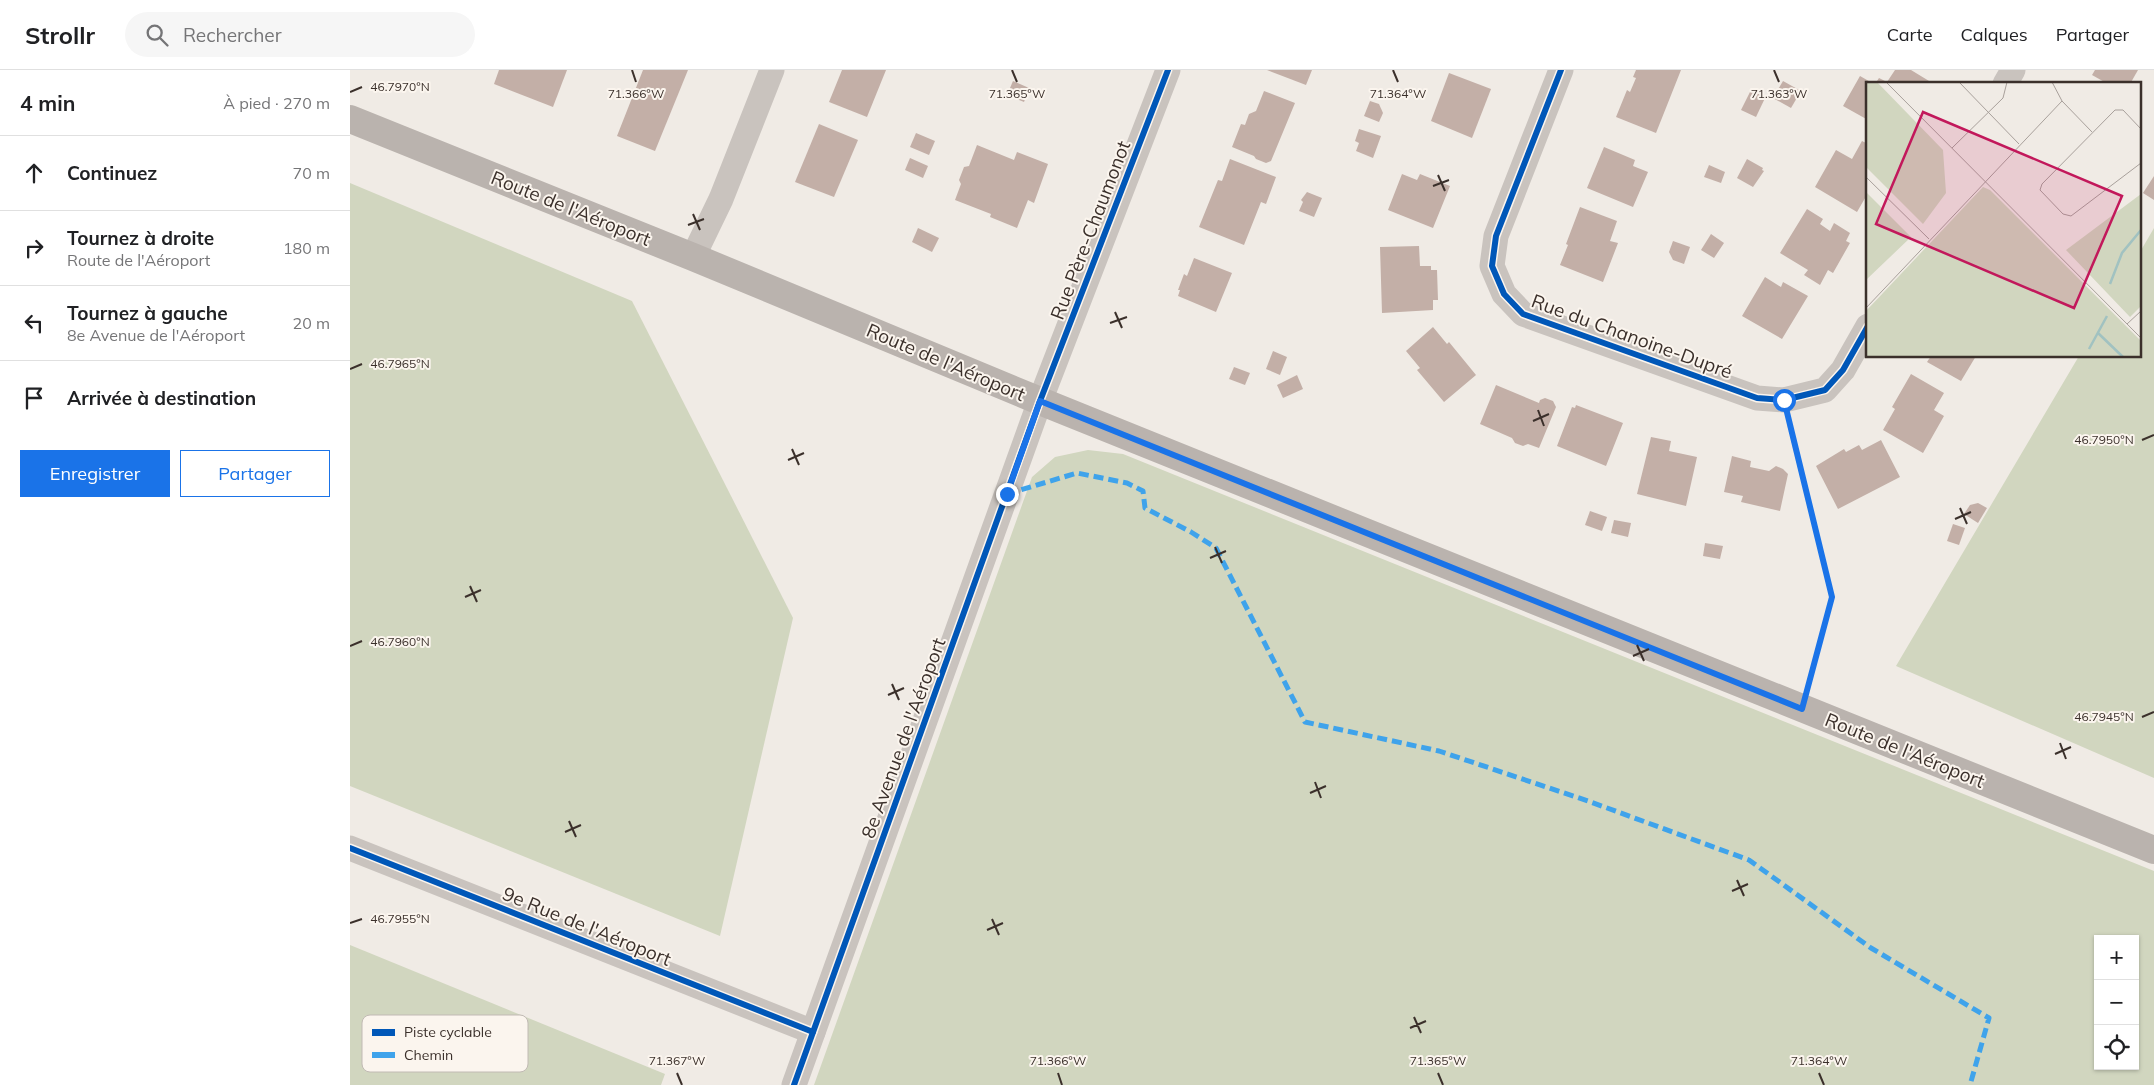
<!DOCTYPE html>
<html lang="fr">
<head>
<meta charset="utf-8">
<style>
  :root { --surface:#fff; --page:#f6f6f6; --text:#202124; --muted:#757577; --line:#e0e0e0; --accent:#1a73e8 }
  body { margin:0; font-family:Mulish,sans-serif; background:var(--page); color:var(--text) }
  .controls { position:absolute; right:15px; bottom:15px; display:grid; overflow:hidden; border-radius:0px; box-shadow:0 1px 4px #0004 }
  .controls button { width:45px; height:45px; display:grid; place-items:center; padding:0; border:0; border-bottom:1px solid var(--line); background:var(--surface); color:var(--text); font:25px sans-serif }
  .stop { position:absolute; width:15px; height:15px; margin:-11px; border:4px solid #1a73e8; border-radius:50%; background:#fff }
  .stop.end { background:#1a73e8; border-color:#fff; box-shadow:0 1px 5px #0008 }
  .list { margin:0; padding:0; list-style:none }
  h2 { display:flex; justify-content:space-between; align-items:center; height:65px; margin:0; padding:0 20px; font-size:21px }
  h2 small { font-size:16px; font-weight:400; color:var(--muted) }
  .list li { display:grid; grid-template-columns:32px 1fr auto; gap:15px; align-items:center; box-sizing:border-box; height:75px; padding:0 20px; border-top:1px solid var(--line) }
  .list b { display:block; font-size:19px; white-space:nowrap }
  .list p { margin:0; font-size:16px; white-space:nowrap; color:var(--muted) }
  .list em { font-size:16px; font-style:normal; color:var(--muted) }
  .actions { display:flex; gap:10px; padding:15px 20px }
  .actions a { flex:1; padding:11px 0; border:1px solid var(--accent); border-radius:0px; text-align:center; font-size:18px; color:var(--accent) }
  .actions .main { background:var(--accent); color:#fff }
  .icon { flex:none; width:28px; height:28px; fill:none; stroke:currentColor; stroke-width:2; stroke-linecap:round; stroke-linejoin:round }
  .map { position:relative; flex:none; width:1804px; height:1015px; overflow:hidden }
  header { display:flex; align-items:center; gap:30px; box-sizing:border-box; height:70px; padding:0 25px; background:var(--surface); border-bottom:1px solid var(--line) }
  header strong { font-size:24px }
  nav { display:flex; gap:28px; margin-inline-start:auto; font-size:18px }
  .search { width:350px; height:45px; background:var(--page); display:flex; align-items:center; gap:12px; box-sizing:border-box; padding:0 18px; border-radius:28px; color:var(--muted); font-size:19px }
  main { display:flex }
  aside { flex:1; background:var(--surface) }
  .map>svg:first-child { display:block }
</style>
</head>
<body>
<header>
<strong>Strollr</strong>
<div class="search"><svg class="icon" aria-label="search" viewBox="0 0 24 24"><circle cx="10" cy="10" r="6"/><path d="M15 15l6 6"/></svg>Rechercher</div>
<nav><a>Carte</a><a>Calques</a><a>Partager</a></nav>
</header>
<main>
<aside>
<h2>4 min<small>À pied · 270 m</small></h2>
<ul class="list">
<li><svg class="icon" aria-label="ahead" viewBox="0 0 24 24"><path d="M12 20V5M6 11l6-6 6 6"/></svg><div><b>Continuez</b></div><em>70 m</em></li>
<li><svg class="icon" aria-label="right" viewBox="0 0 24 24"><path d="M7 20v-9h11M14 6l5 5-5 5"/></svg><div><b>Tournez à droite</b><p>Route de l'Aéroport</p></div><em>180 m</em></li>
<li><svg class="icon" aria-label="left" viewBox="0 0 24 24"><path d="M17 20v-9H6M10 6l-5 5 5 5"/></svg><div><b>Tournez à gauche</b><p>8e Avenue de l'Aéroport</p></div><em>20 m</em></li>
<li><svg class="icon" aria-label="arrive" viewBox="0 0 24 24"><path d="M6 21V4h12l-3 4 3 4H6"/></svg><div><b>Arrivée à destination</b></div></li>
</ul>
<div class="actions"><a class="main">Enregistrer</a><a>Partager</a></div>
</aside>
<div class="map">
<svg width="1804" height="1015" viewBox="0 0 1804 1015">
  <rect width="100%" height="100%" fill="#f0ebe5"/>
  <g fill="#d1d6bf" fill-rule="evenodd">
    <polygon points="0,113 282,231 443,548 370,866 0,716"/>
    <polygon points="1804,158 1804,708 1546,596 1729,286 1790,286 1790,182"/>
    <path d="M738,380L773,384L1804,801V1015H464L682,407L705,387ZM1748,869H1785V996H1748Z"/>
    <polygon points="0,875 315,1004 311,1015 0,1015"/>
  </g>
  <g fill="#c3afa7">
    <polygon points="149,0 217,0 203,37 144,14"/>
    <polygon points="293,0 338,0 305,81 267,66"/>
    <polygon points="492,0 536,0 517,47 479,32"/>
    <polygon points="917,0 962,0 956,15"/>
    <polygon points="1286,0 1331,0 1306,63 1266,47 1277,20 1280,22 1286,8 1283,7"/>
    <polygon points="1545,0 1561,0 1584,14 1525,14 1529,8 1537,12"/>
    <polygon points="1745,0 1788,0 1780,14 1758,14 1742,5"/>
    <polygon points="1099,3 1141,19 1122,68 1081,51"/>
    <polygon points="1510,6 1524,14 1518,14 1518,50 1493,36"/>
    <polygon points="663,11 679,18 674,32 657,25"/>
    <polygon points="1433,11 1451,21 1441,38 1423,28"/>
    <polygon points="1401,20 1416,26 1406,47 1391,40"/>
    <polygon points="914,21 945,33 921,91 916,93 906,89 904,86 882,77 891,54 895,55 899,44 906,41"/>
    <polygon points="1020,31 1029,34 1033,43 1029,52 1014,46"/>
    <polygon points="469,54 508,70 484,127 445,112"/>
    <polygon points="1009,59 1031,66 1023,88 1006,81 1009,73 1005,71"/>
    <polygon points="566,63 585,71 579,85 560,77"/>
    <polygon points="1512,71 1518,74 1518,123 1507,142 1465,117 1486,80 1502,89"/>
    <polygon points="627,75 664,90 667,82 698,94 684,133 678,130 667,158 640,147 641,144 605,130 611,114 609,110 614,97 619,96"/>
    <polygon points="1254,77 1285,90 1283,96 1298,102 1283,137 1237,118"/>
    <polygon points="560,88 578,96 573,108 555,100"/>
    <polygon points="880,89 926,107 916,134 911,132 894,175 849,157 868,110 872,111"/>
    <polygon points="1397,89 1413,98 1412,100 1414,101 1403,117 1387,108"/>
    <polygon points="1359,95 1375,102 1371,113 1354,107"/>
    <polygon points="1052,104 1067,110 1070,104 1100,116 1083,158 1038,140"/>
    <polygon points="1804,106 1804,130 1793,123"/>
    <polygon points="957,122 972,128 964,147 949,141 953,132 951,130"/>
    <polygon points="1230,137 1267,151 1260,171 1268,173 1253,212 1210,195 1218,175 1216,174"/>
    <polygon points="1457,139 1473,149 1470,154 1480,161 1484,153 1500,163 1496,171 1500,173 1483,203 1478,200 1470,215 1454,205 1458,200 1430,183"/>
    <polygon points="568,158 589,168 582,182 562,172"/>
    <polygon points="1361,164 1374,173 1364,188 1351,180"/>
    <polygon points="1323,171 1340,177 1334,194 1323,190 1319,182"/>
    <polygon points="1069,176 1070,196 1081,196 1081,200 1087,200 1088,230 1083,230 1083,240 1032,243 1030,177"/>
    <polygon points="844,188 882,203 866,242 828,226 830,220 828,220 834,204 837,206"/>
    <polygon points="1415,207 1431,217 1433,212 1458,226 1432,269 1392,246"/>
    <polygon points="1083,257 1097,274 1099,272 1126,305 1094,332 1067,300 1070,298 1056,281"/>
    <polygon points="923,281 937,287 930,305 916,299"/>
    <polygon points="1581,286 1626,286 1611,311 1577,292"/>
    <polygon points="884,297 900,303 895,315 879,309"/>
    <polygon points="1561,304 1594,323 1584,340 1594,346 1573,383 1533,360 1545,339 1542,337"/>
    <polygon points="947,305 953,319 933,328 927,315"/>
    <polygon points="1146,315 1189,333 1190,330 1195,328 1203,331 1206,337 1189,378 1178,374 1173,376 1165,373 1162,368 1130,354"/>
    <polygon points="1226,335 1273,353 1256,396 1207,376 1222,337 1225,338"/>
    <polygon points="1301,367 1321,371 1319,381 1347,387 1336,436 1287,424"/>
    <polygon points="1531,370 1550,407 1488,439 1466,396 1494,379 1496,382 1509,375 1512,380"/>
    <polygon points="1382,386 1401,391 1400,397 1419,401 1426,396 1433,399 1438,404 1430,441 1391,432 1393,426 1374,422"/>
    <polygon points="1628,433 1637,438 1628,453 1614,444 1620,435"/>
    <polygon points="1240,441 1257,447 1252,461 1235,455"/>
    <polygon points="1264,450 1281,453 1278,467 1261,463"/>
    <polygon points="1603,454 1615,458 1609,475 1597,471"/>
    <polygon points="1355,473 1373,476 1370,489 1353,486"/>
  </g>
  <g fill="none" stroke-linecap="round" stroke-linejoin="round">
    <polyline stroke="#c2bbb6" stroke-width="3" stroke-dasharray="2.5 2.5" stroke-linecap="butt" points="1439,356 1482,527 1460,609"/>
    <g stroke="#c9c3be" stroke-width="25">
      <polyline points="1211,0 1146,166 1142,196 1154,224 1173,244 1407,328 1434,330 1475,320 1493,300 1518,256"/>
      <polyline points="1655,14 1663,0"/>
      <polyline points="343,187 371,129 422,0"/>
      <polyline points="0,778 463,962"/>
      <polyline points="444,1015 690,331 818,0"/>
    </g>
    <polyline stroke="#bab3ae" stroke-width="28" points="0,49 343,187 690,331 1804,780"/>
    <polyline stroke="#3fa3eb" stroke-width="5" stroke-dasharray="10 5" stroke-linecap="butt" points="657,424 727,403 777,413 793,421 795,438 841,462 866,478 955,652 1089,681 1238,731 1399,790 1521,878 1639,948 1620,1015"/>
    <g stroke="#fbf5ee" stroke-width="9">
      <g id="cycleway">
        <polyline points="1211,0 1146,166 1142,196 1154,224 1173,244 1407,328 1434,330 1475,320 1493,300 1518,256"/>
        <polyline points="0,778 463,962"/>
        <polyline points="444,1015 690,331 818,0"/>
      </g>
    </g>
    <use href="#cycleway" stroke="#0057b8" stroke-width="6"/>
  </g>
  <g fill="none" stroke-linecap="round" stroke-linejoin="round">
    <polyline stroke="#1a73e8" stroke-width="6" points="657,424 690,331 1452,639 1482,527 1434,330"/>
  </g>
  <path fill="none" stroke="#3b302b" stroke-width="2" d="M282,0L286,12M662,0L667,12M1043,0L1048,12M1424,0L1429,12M0,22L12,17M1088,105L1095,121M1083,116L1099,110M343,144L350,160M338,155L354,149M765,242L772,258M760,253L777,247M0,299L12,294M1188,340L1194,356M1183,351L1199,344M1792,370L1804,365M442,379L449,395M438,390L454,383M1610,438L1617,454M1605,449L1621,442M865,477L872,493M860,488L876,481M120,516L127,532M115,527L131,520M1287,575L1294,591M0,576L12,571M1283,586L1299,579M542,614L549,630M538,625L554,618M1792,647L1804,642M1710,673L1716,689M1705,684L1721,677M965,712L971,728M960,723L976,716M219,751L226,767M215,762L231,755M1387,810L1394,826M1382,821L1398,814M642,849L649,865M0,853L12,849M637,860L653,853M1064,947L1071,963M1060,958L1076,951M327,1003L332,1015M708,1003L712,1015M1088,1003L1093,1015M1469,1003L1474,1015"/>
  <g text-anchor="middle" stroke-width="4" stroke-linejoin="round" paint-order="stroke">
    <g font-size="19" fill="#3b302b" stroke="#fbf5ee">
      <text transform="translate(221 138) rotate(22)" y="7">Route de l'Aéroport</text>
      <text transform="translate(740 160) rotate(-69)" y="7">Rue Père-Chaumonot</text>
      <text transform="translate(1282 266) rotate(20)" y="7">Rue du Chanoine-Dupré</text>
      <text transform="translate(596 292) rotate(23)" y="7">Route de l'Aéroport</text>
      <text transform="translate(553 668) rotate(-70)" y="7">8e Avenue de l'Aéroport</text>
      <text transform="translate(1555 680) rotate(22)" y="7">Route de l'Aéroport</text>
      <text transform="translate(237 856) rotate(22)" y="7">9e Rue de l'Aéroport</text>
    </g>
  </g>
  <g transform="translate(1516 12)">
    <rect width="275" height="275" fill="#f0ebe5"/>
    <path d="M0,0H11L77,68L80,111L57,142L0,85ZM117,105L124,108L275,259V275H0V229ZM0,110L45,155L0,198ZM275,112V224L264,235L200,168Z" fill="#d1d6bf"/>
    <path fill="none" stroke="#a1c2c1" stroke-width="2.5" d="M244,202L256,171L275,148M232,251L257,275M223,267L241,234"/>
    <path fill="none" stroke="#a8a09b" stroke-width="1" d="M20,0L275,256M93,0L153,62M186,0L196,19L226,50M275,47L257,28H249L176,102L174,108L197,132L205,134L275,81M86,66L137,16L141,0M0,95L63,157M0,226L196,19M261,242L275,229"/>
    <path fill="#c2185b" fill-opacity="0.15" stroke="#c2185b" stroke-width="2.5" d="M57,30L256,114L208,226L10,142Z"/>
    <rect width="275" height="275" fill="none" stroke="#3b302b" stroke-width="2.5"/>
  </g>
  <rect x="12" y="945" width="166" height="57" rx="8" fill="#fbf5ee" stroke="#c1bab4" stroke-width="1"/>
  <rect x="22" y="959" width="23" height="7" fill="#0057b8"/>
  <rect x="22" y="982" width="23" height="6" fill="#3fa3eb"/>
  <g font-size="14" fill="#3b302b">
    <text x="54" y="967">Piste cyclable</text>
    <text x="54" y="990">Chemin</text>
  </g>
  <g font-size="12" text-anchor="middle" fill="#3b302b" stroke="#fbf5ee" stroke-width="4" stroke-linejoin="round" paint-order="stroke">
    <text x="50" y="21">46.7970°N</text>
    <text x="286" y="28">71.366°W</text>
    <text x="667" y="28">71.365°W</text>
    <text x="1048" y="28">71.364°W</text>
    <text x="1429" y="28">71.363°W</text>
    <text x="50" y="298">46.7965°N</text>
    <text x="1754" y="374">46.7950°N</text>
    <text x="50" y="576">46.7960°N</text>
    <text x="1754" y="651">46.7945°N</text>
    <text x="50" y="853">46.7955°N</text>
    <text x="327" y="995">71.367°W</text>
    <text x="708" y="995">71.366°W</text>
    <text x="1088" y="995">71.365°W</text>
    <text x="1469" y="995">71.364°W</text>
  </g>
</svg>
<div class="controls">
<button>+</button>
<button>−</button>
<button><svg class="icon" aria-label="locate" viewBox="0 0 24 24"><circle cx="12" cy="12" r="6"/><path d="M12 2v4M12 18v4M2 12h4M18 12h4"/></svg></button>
</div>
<div class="stop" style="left:1434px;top:330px"></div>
<div class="stop end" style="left:657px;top:424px"></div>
</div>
</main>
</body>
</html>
